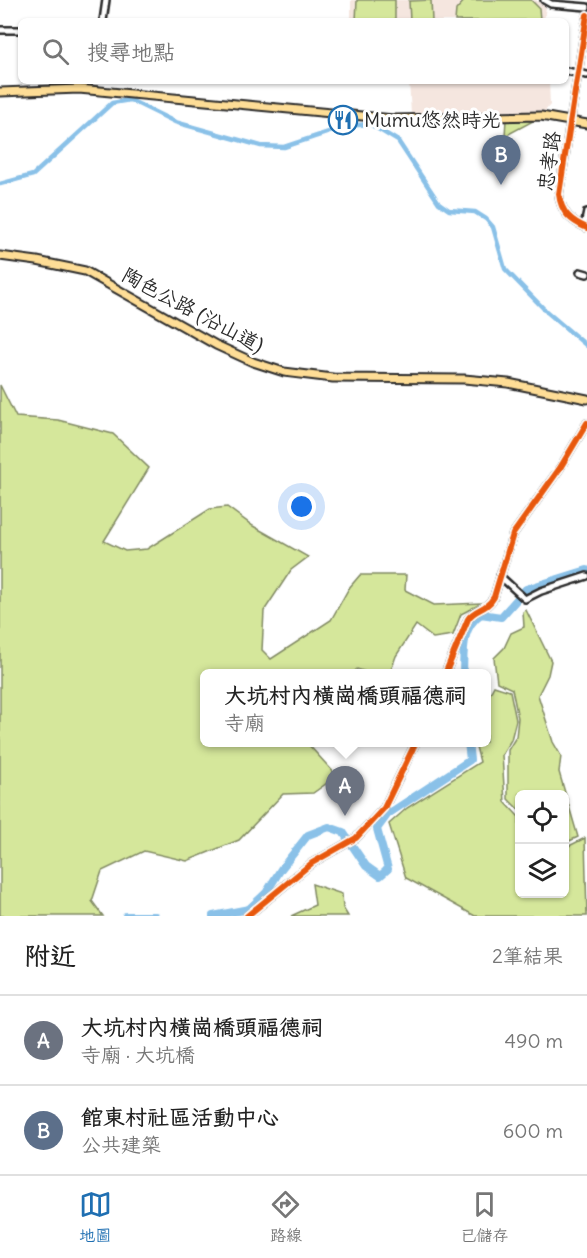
<!DOCTYPE html>
<html lang="zh-TW">
<head>
<meta charset="utf-8">
<style>
  :root { --surface:#fff; --page:#f2f2f2; --text:#222; --muted:#767676; --line:#e0e0e0; --accent:#1f6fb2 }
  body { margin:0; font-family:Delius,"LXGW WenKai TC",sans-serif; background:var(--page); color:var(--text) }
  .controls { position:absolute; right:18px; bottom:18px; display:grid; overflow:hidden; border-radius:9px; box-shadow:0 2px 4px #0004 }
  .controls button { width:54px; height:54px; display:grid; place-items:center; padding:0; border:0; border-bottom:2px solid var(--line); background:var(--surface); color:var(--text); font:30px sans-serif }
  .you { position:absolute; left:302px; top:507px; width:21px; height:21px; margin:-15px; border:4px solid #fff; border-radius:50%; background:#1a73e8; box-shadow:0 0 0 9px #1a73e833 }
  .badge { display:grid; place-items:center; width:39px; height:39px; border-radius:50%; background:var(--accent); color:#fff; font-size:20px; font-weight:700 }
  .pin { position:absolute; translate:-50% -50px; filter:drop-shadow(0 2px 3px #0008) }
  .pin::after { content:''; position:absolute; top:32px; width:21px; height:18px; background:inherit; clip-path:polygon(0 0,100% 0,50% 100%) }
  .popup { position:absolute; left:200px; top:669px; width:291px; height:78px; box-sizing:border-box; display:grid; place-content:center; border-radius:9px; background:var(--surface); filter:drop-shadow(0 2px 4px #0005); font-size:20px; white-space:nowrap; color:var(--muted) }
  .popup b { font-size:22px; color:var(--text) }
  .popup::after { content:''; position:absolute; left:50%; top:100%; margin-left:-12px; border:12px solid transparent; border-top-color:var(--surface) }
  .list { margin:0; padding:0; list-style:none }
  h2 { display:flex; justify-content:space-between; align-items:center; height:78px; margin:0; padding:0 24px; font-size:26px }
  h2 small { font-size:20px; font-weight:400; color:var(--muted) }
  .list li { display:grid; grid-template-columns:39px 1fr auto; gap:18px; align-items:center; box-sizing:border-box; height:90px; padding:0 24px; border-top:2px solid var(--line) }
  .list b { display:block; font-size:22px; white-space:nowrap }
  .list p { margin:0; font-size:20px; white-space:nowrap; color:var(--muted) }
  .list em { font-size:20px; font-style:normal; color:var(--muted) }
  .icon { flex:none; width:33px; height:33px; fill:none; stroke:currentColor; stroke-width:2; stroke-linecap:round; stroke-linejoin:round }
  .map { position:relative; flex:none; width:587px; height:916px; overflow:hidden }
  .search { position:absolute; background:var(--surface); box-shadow:0 2px 4px #0004; left:18px; right:18px; top:18px; height:66px; display:flex; align-items:center; gap:15px; box-sizing:border-box; padding:0 21px; border-radius:9px; color:var(--muted); font-size:22px }
  .sheet { height:258px; background:var(--surface) }
  nav { display:flex; justify-content:space-around; align-items:center; box-sizing:border-box; height:84px; border-top:2px solid var(--line); background:var(--surface); font-size:16px; color:var(--muted) }
  nav a { display:grid; justify-items:center; gap:3px }
  nav .on { color:var(--accent) }
  .map>svg:first-child { display:block }
</style>
</head>
<body>
<div class="map">
<svg width="587" height="916" viewBox="0 0 587 916">
  <rect width="100%" height="100%" fill="#fff"/>
  <filter id="ink" filterUnits="userSpaceOnUse"><feTurbulence type="fractalNoise" baseFrequency=".0167" numOctaves="2"/><feDisplacementMap in="SourceGraphic" scale="12" xChannelSelector="R" yChannelSelector="G"/><feConvolveMatrix kernelMatrix="1 2 1 2 8 2 1 2 1" color-interpolation-filters="sRGB"/></filter>
  <g filter="url(#ink)">
    <g fill="#f5e6df">
      <polygon points="351,0 536,0 546,7 544,21 351,21"/>
      <polygon points="409,81 549,81 550,105 545,111 411,114"/>
    </g>
    <g fill="#d5e79b" stroke="#808963" stroke-width="1.5">
      <polygon points="357,0 395,0 395,21 356,21"/>
      <polygon points="431,0 432,21 410,21 409,1"/>
      <polygon points="465,0 531,0 539,8 540,20 455,21 456,10"/>
      <polygon points="506,119 535,120 505,136"/>
      <polygon points="0,385 16,417 58,420 113,434 149,468 104,541 125,551 147,549 210,509 227,507 253,526 308,557 291,570 264,611 262,650 271,659 331,620 349,588 360,575 406,575 405,590 434,605 482,603 461,614 453,635 433,638 416,625 396,656 390,673 369,673 357,669 352,674 204,674 204,742 307,743 337,776 313,793 283,794 239,840 187,861 144,851 102,871 92,901 103,916 0,916"/>
      <polygon points="526,610 551,661 548,675 538,695 553,742 561,756 559,772 578,837 565,843 564,794 520,794 519,810 508,799 508,750 516,737 518,718 512,689 497,682 494,658 504,648 511,633 524,627 523,612"/>
      <polygon points="494,686 510,691 516,720 511,740 502,755 505,802 519,817 520,894 564,894 565,848 585,838 587,916 475,916 406,878 389,824 407,808 480,762 475,743 486,742 486,701"/>
      <polygon points="312,884 342,894 343,908 348,916 291,916 315,905"/>
    </g>
    <g fill="none" stroke-linecap="round" stroke-linejoin="round">
      <polyline stroke="#8ac1e8" stroke-width="4.5" points="0,184 33,175 112,103 130,100 175,122 261,146 284,147 347,126 370,124 398,141 439,203 449,210 475,212 486,219 493,227 505,269 547,312 587,346"/>
      <g stroke="#8ac1e8" stroke-width="8">
        <path d="M463,674C464,650 461,628 481,614L501,617L526,589L587,570"/>
        <polyline points="126,916 155,916"/>
        <polyline points="213,916 249,909 266,893 281,869 308,835 329,827 343,832 366,866 380,876 388,869 377,829 388,814 470,760 468,742"/>
      </g>
      <g stroke="#2b2b2b" stroke-width="10">
        <g id="minor">
          <polyline points="544,0 551,4 587,7"/>
          <path d="M587,15L559,194C561,213 571,221 587,228"/>
          <polyline points="103,21 106,0"/>
          <polyline points="0,30 21,30"/>
          <polyline points="566,71 587,75"/>
          <polyline points="584,226 587,212"/>
          <polyline points="580,272 587,274"/>
          <polyline points="500,576 525,599 541,591 587,576"/>
          <path d="M445,674L468,619C475,608 486,611 494,597L513,534L560,468L587,423"/>
          <polyline points="247,916 312,863 356,838 384,808 416,742"/>
        </g>
      </g>
      <g stroke="#2b2b2b" stroke-width="11">
        <g id="major">
          <polyline points="0,92 79,89 394,119 541,116 587,124"/>
          <polyline points="0,256 37,261 85,271 216,345 253,362 284,372 333,378 464,379 508,383 587,399"/>
        </g>
      </g>
      <use href="#minor" stroke="#fff" stroke-width="5"/>
      <use href="#major" stroke="#fedd96" stroke-width="7"/>
      <g stroke="#fff" stroke-width="10">
        <g id="cycleway">
          <path d="M587,15L559,194C561,213 571,221 587,228"/>
          <path d="M445,674L468,619C475,608 486,611 494,597L513,534L560,468L587,423"/>
          <polyline points="247,916 312,863 356,838 384,808 416,742"/>
        </g>
      </g>
      <use href="#cycleway" stroke="#e8590c" stroke-width="6"/>
    </g>
  </g>
  <defs>
    <g id="restaurant-ring" transform="scale(1.5)"><circle r="9.5" fill="#fff" stroke="#1f6fb2" stroke-width="1.5"/><path d="M-5-6h1v4h1v-4h1v4h1v-4h1v5L-1.5 .5V6h-2V.5L-5-1ZM5-6V6H3V1.5H1.5Q1.5-4 5-6Z" fill="#1f6fb2"/></g>
  </defs>
  <g fill-rule="evenodd">
    <use href="#restaurant-ring" x="343" y="120"/>
  </g>
  <g text-anchor="middle" stroke-width="6" stroke-linejoin="round" paint-order="stroke">
    <g font-size="20" fill="#2b2b2b" stroke="#fff" text-anchor="start">
      <text x="364" y="127">Mumu悠然時光</text>
    </g>
    <g font-size="20" fill="#2b2b2b" stroke="#fff">
      <text transform="translate(549 161) rotate(-82)" y="7">忠孝路</text>
      <text transform="translate(193 310) rotate(28)" y="7">陶色公路 (沿山道)</text>
    </g>
  </g>
</svg>
<div class="controls">
<button><svg class="icon" aria-label="locate" viewBox="0 0 24 24"><circle cx="12" cy="12" r="6"/><path d="M12 2v4M12 18v4M2 12h4M18 12h4"/></svg></button>
<button><svg class="icon" aria-label="layers" viewBox="0 0 24 24"><path d="M12 4l9 5-9 5-9-5zM3 14l9 5 9-5"/></svg></button>
</div>
<div class="you"></div>
<div class="pin badge" style="left:345px;top:816px;background:#6b7280">A</div>
<div class="popup"><b>大坑村內橫崗橋頭福德祠</b>寺廟</div>
<div class="pin badge" style="left:501px;top:185px;background:#5c6f8a">B</div>
<div class="search"><svg class="icon" aria-label="search" viewBox="0 0 24 24"><circle cx="10" cy="10" r="6"/><path d="M15 15l6 6"/></svg>搜尋地點</div>
</div>
<section class="sheet">
<h2>附近<small>2筆結果</small></h2>
<ul class="list">
<li><span class="badge" style="background:#6b7280">A</span><div><b>大坑村內橫崗橋頭福德祠</b><p>寺廟 · 大坑橋</p></div><em>490 m</em></li>
<li><span class="badge" style="background:#5c6f8a">B</span><div><b>館東村社區活動中心</b><p>公共建築</p></div><em>600 m</em></li>
</ul>
</section>
<nav>
<a class="on"><svg class="icon" aria-label="map" viewBox="0 0 24 24"><path d="M3 6l6-2 6 2 6-2v14l-6 2-6-2-6 2zM9 4v14M15 6v14"/></svg>地圖</a>
<a><svg class="icon" aria-label="directions" viewBox="0 0 24 24"><path d="M12 3l9 9-9 9-9-9zM9 14v-3h6M13 9l2 2-2 2"/></svg>路線</a>
<a><svg class="icon" aria-label="saved" viewBox="0 0 24 24"><path d="M7 4h10v16l-5-4-5 4z"/></svg>已儲存</a>
</nav>
</body>
</html>
